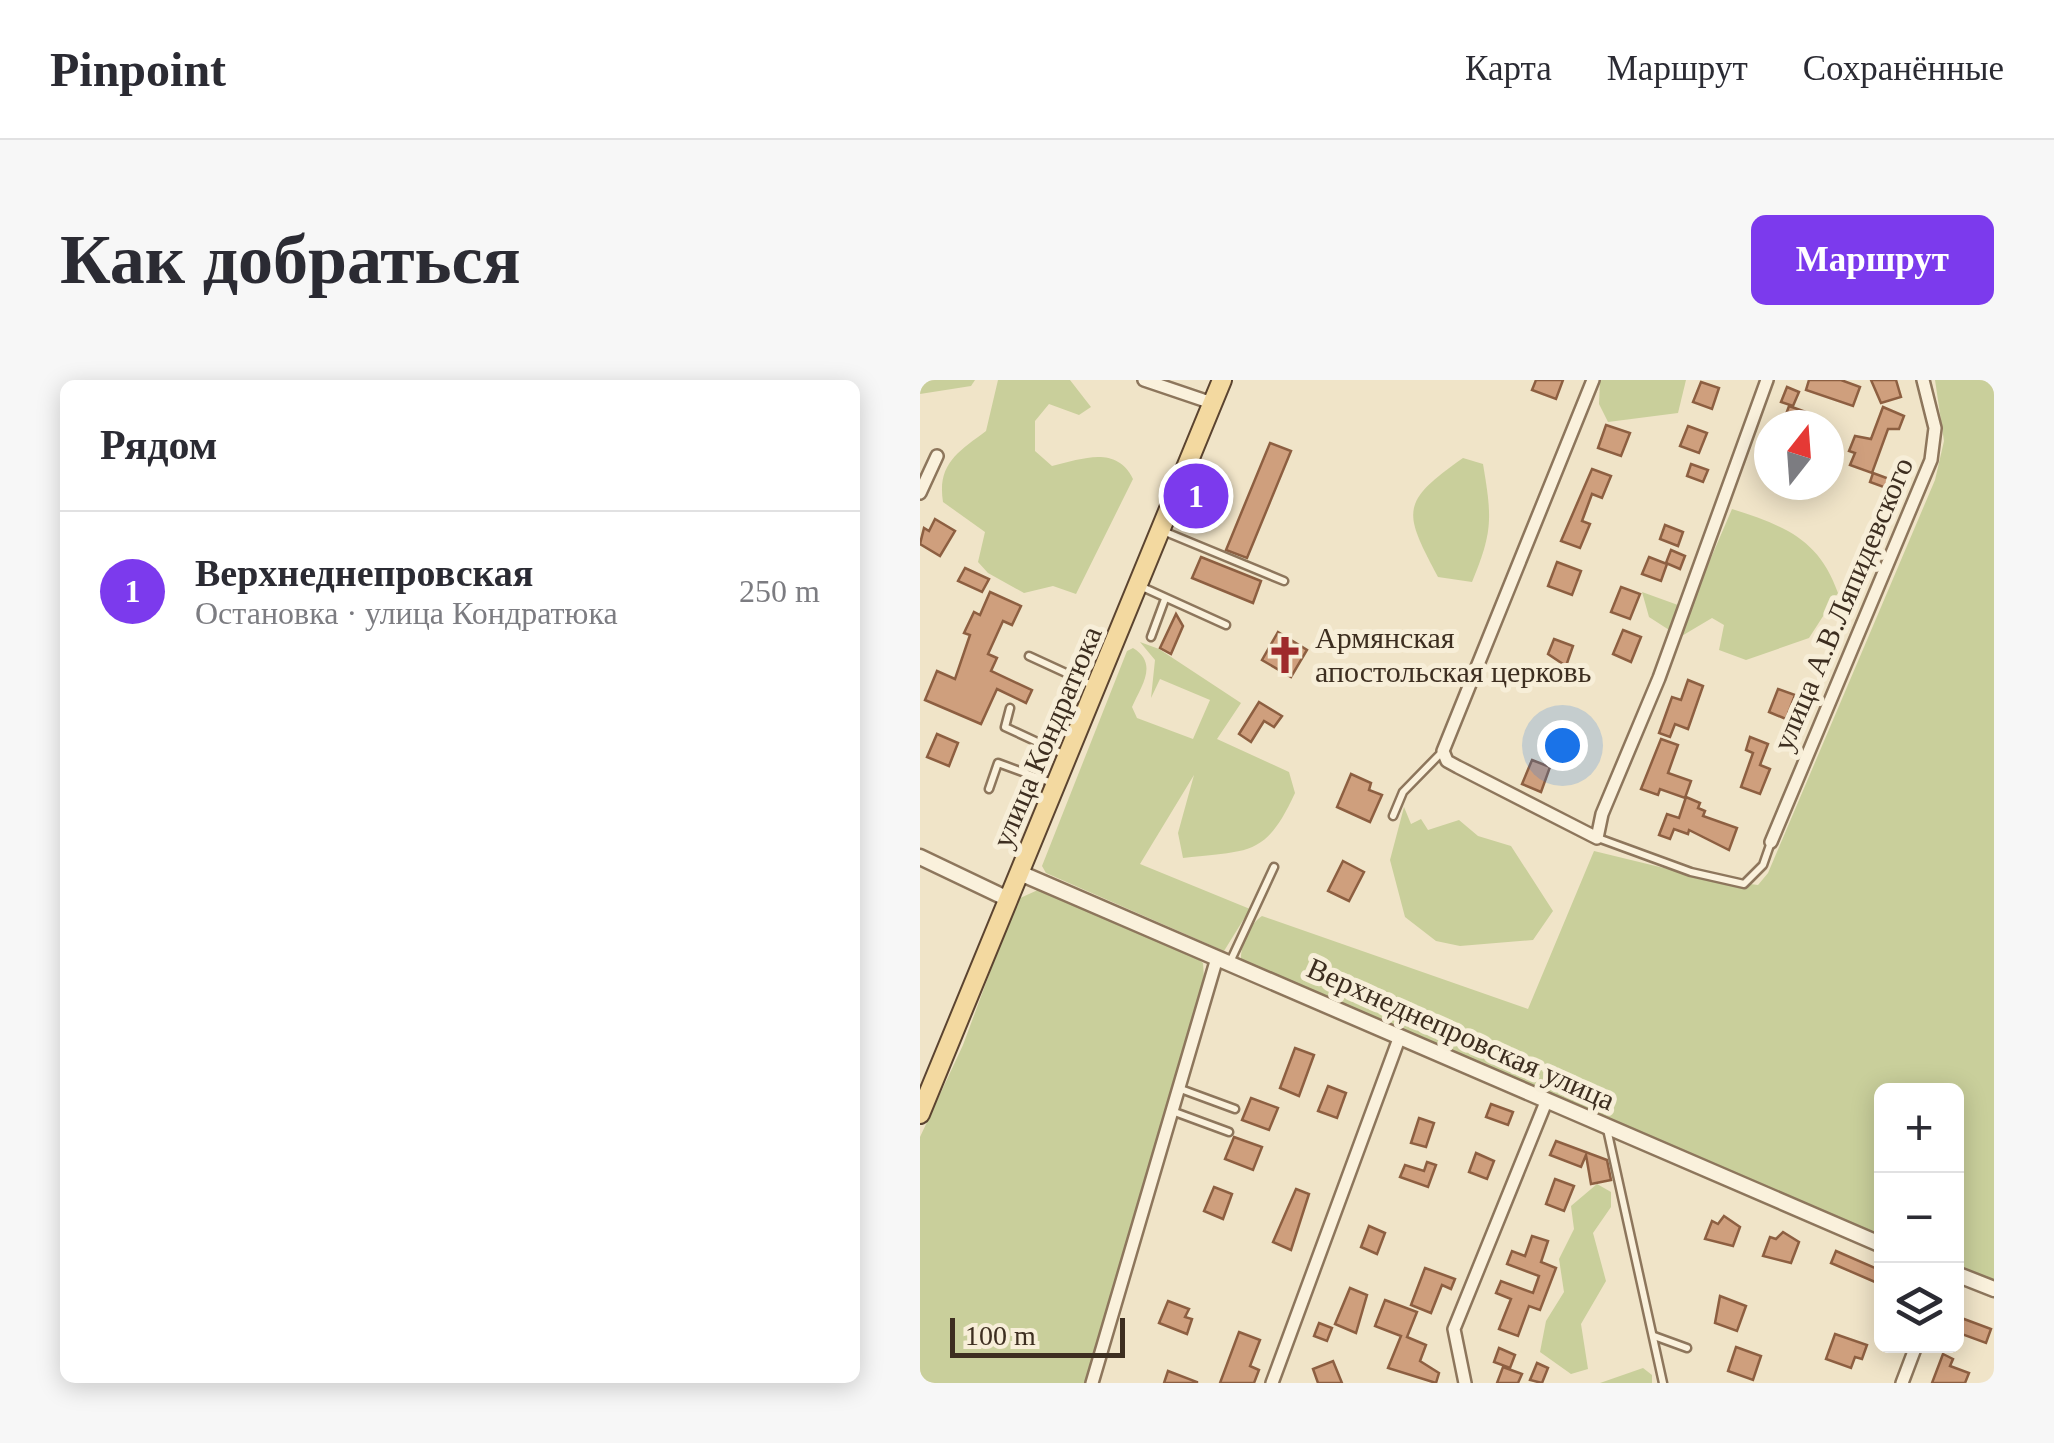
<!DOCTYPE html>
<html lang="ru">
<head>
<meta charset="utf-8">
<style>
  :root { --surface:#fff; --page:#f7f7f7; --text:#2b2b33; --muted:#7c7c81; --line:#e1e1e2; --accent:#7c3aed }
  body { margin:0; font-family:Georgia,serif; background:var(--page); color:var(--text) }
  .controls { position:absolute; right:30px; bottom:30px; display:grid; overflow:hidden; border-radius:15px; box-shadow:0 5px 25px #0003 }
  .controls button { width:90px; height:90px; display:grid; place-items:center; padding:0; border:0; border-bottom:2px solid var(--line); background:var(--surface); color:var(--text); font:50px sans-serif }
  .compass { position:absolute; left:834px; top:30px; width:90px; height:90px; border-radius:50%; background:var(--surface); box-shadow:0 5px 25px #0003; rotate:17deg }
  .scale { position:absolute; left:30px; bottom:25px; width:175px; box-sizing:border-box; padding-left:10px; border:5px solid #3d2e20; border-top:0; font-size:28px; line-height:35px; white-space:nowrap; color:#3d2e20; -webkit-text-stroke:8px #f7eed8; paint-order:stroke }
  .you { position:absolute; left:642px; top:365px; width:35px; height:35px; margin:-25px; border:8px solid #fff; border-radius:50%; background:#1a73e8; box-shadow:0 0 0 15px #1a73e833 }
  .badge { display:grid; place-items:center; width:65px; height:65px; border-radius:50%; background:var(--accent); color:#fff; font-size:32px; font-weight:700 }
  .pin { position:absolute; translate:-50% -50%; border:5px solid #fff; box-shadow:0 2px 10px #0006 }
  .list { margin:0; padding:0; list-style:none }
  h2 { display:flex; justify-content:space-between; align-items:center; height:130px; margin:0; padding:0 40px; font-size:42px }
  h2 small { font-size:32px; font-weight:400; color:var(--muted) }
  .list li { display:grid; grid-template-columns:65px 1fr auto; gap:30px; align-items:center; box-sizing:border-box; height:160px; padding:0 40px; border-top:2px solid var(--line) }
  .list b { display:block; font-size:38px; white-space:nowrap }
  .list p { margin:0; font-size:32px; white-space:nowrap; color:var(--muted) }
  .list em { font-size:32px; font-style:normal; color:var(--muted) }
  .icon { flex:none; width:55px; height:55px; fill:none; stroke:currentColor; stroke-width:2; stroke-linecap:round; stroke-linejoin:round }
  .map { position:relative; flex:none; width:1074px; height:1003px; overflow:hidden; border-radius:15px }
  header { display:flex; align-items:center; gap:60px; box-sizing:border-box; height:140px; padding:0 50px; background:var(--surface); border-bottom:2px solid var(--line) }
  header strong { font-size:48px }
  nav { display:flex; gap:55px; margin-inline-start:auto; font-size:35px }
  .intro { display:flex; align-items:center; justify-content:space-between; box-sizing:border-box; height:240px; padding:0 60px }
  h1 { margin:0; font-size:70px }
  .button { padding:25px 45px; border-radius:15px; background:var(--accent); color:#fff; font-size:35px; font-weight:700 }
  main { display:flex; gap:60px; padding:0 60px }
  aside { flex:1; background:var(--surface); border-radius:15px; box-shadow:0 5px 25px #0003 }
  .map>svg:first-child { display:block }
</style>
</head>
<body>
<header>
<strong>Pinpoint</strong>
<nav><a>Карта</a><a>Маршрут</a><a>Сохранённые</a></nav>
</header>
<div class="intro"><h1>Как добраться</h1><a class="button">Маршрут</a></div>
<main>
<aside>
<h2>Рядом<small></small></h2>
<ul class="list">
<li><span class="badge">1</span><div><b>Верхнеднепровская</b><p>Остановка · улица Кондратюка</p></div><em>250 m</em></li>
</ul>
</aside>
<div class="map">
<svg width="1074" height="1003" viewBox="0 0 1074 1003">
  <rect width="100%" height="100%" fill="#f0e4c8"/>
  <g fill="#c9cf9b">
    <polygon points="0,0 55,0 51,6 0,14"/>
    <path d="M78,0H150L171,27L159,35L129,24L115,41V71L132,86C163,79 196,65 213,99L156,214L133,206L104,213L68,193L58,182L65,152L23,122C17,84 38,72 66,51Z"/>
    <polygon points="680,0 766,0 758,33 688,42 679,24"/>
    <path d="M1015,0H1074V905L1037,890L1036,711H962L961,858L321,581C320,567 330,543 342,536L608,629L674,471L785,498L838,505L848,493L1015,100L1024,61Z"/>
    <path d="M543,78L563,84C572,138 573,151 552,202L518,197C482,130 481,122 543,78Z"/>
    <path d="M812,129C865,146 899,159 918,213L889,258L826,280L799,270L804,245L792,238L760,257L729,237L722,212L769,229Z"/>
    <path d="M220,262L239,269L321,323L297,359L369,392L375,413C345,478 329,470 263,478L258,453L274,395L220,484L330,529L304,571L126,493L122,486L207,271L213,268C239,284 221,306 212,327L217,338L273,359L290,320L240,299L231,318L235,280Z"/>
    <polygon points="484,427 491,444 501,439 508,450 539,440 558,456 591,466 633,531 613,560 540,566 516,561 485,537 470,480"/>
    <polygon points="120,509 275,577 283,583 284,599 167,1003 0,1003 0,757 43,665 93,530 98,519"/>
    <polygon points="677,804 691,812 691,827 673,853 686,901 661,944 668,989 651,994 620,972 626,941 644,912 639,879 654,849 651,826"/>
    <polygon points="723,988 732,995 732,1003 680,1003"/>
  </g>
  <g fill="#cf9f7d" stroke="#8d5f41" stroke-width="2.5">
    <polygon points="616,0 643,0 636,19 612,10"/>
    <polygon points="889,0 921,0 940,7 933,26 886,10"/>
    <polygon points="951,0 976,0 981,17 961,23"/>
    <polygon points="781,2 799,8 792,29 773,22"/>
    <polygon points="867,7 879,12 873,26 861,22"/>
    <polygon points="869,26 886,32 882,45 862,45"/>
    <polygon points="963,27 984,36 979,49 968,49 952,93 930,85 935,73 929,71 935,56 951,59"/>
    <polygon points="686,45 710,53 701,76 678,68"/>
    <polygon points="768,46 787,53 779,73 760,66"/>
    <polygon points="350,63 371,71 327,178 306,170"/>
    <polygon points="771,84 788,90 783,102 767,96"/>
    <polygon points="672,89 691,96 682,118 672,114 662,141 670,144 660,168 641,161"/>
    <polygon points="953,93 972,100 969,109 950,102"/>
    <polygon points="15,139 35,151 20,176 0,164 4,148 9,151"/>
    <polygon points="745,145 763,152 758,166 740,159"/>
    <polygon points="751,170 765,176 760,189 746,183"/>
    <polygon points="281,177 341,201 333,223 272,198"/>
    <polygon points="729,177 747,184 741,201 722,194"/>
    <polygon points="637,182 661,191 652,215 628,206"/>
    <polygon points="45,188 69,199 62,212 38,201"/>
    <polygon points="701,207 720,214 710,239 691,232"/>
    <polygon points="70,212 101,226 92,245 83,241 68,274 77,278 71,291 112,310 106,323 77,309 61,344 5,320 17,291 35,299 50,255 44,253 54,232 60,235"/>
    <polygon points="256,234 263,246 251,274 240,268"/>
    <polygon points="703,250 721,257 711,282 693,274"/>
    <polygon points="358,252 387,270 371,297 342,280"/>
    <polygon points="634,259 653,266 646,286 628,274"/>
    <polygon points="768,300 783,306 768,349 755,344 750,357 739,353 752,317 761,320"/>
    <polygon points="858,309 875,315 866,339 849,332"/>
    <polygon points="339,322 362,336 354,347 344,341 331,362 319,354"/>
    <polygon points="17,354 38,363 29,386 7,377"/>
    <polygon points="830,357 848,364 840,385 850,389 840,414 821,407 833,373 826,370"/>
    <polygon points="741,359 758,365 748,393 771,401 765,418 740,409 738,415 721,409"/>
    <polygon points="612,380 630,387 621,412 602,404"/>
    <polygon points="431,394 451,403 449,410 462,415 450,442 417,427"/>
    <polygon points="766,417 780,423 778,428 785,431 783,436 817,448 809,470 769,450 768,454 754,449 750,459 739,455 747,434 759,438"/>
    <polygon points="423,481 444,492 429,521 408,511"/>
    <polygon points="375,668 394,675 379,716 360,708"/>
    <polygon points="408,706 426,713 417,738 398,731"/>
    <polygon points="331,718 358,728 349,750 322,740"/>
    <polygon points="571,724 593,732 588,745 566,737"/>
    <polygon points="499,738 514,743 506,767 491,763"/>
    <polygon points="314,757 342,767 333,790 305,779"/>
    <polygon points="636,761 687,780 691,800 671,804 666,775 661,787 630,775"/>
    <polygon points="556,773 574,781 567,799 549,792"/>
    <polygon points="507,782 516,785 508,807 480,797 485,785 504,791"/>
    <polygon points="635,799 654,806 644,831 626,824"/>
    <polygon points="294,807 312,814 303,839 284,831"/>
    <polygon points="376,809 389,814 371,870 353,862"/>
    <polygon points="804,836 820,847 813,866 785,859 792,841 798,844"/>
    <polygon points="449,846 465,853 457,874 441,867"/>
    <polygon points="863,852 879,862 871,883 843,876 850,857 856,859"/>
    <polygon points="612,856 628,861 621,882 636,888 620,930 609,926 598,956 579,949 591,919 576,913 581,901 613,913 619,896 587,884 592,871 605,876"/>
    <polygon points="916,871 962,891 962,905 911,883"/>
    <polygon points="505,888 535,899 531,909 522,905 511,933 491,925"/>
    <polygon points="430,908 447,915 436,953 415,944"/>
    <polygon points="800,916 826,926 817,951 795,943"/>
    <polygon points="465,920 497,932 487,957 506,965 500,981 519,993 516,1003 468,988 481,956 455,946"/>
    <polygon points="248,921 269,929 265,937 272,939 267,954 239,943"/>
    <polygon points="1036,936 1071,949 1066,963 1036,952"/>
    <polygon points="399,943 412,948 407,961 394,956"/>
    <polygon points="319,952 340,960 330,986 339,990 334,1003 300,1003"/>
    <polygon points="915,954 947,965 942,979 935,977 931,988 906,979"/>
    <polygon points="816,967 841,976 833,1000 808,991"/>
    <polygon points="579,968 595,975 590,988 574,982"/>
    <polygon points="1023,974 1033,979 1030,986 1049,993 1045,1003 1012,1003"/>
    <polygon points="413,981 422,1003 398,1003 393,989"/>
    <polygon points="617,983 628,988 622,1003 610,1000"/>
    <polygon points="583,987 602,994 598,1003 577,1003"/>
    <polygon points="248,991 277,1002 277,1003 244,1003"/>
  </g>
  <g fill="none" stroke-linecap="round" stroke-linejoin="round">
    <g stroke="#8d765c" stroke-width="11">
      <g id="service">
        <polyline points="243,151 364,201"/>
        <polyline points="220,206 306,245"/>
        <polyline points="231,257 245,219"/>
        <polyline points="109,276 172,305"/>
        <polyline points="90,328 85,347 143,374"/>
        <polyline points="69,409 78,383 135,404"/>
        <polyline points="473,436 483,412 522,372"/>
        <polyline points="678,458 771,492 824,504 843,485 851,462"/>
        <polyline points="310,582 354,487"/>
        <polyline points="258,708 315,729"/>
        <polyline points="252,731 309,752"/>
        <polyline points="687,749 743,1003"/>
        <polyline points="734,956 767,968"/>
      </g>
    </g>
    <g stroke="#8d765c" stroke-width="16">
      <g id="minor">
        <polyline points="224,0 292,23"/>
        <polyline points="673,0 523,371 527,381 538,387 677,458 682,434 739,298 847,0"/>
        <polyline points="0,113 17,76"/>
        <polyline points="851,462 1011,80 1015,48 1003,0"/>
        <polyline points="172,1003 297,578"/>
        <polyline points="352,1003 480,656"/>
        <polyline points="545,1003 534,949 626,722"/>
        <polyline points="982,1003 996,966"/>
      </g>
    </g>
    <g stroke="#8d765c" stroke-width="19">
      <g id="tertiary">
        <polyline points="0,477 88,519"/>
        <polyline points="100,493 962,865"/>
        <polyline points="1036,894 1074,909"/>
      </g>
    </g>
    <g stroke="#5b4430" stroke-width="22">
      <polyline id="primary" points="0,734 302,0"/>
    </g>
    <use href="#service" stroke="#faf1dc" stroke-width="6"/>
    <use href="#minor" stroke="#faf1dc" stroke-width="11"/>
    <use href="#tertiary" stroke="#faf1dc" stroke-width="14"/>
    <use href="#primary" stroke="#f3d9a0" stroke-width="18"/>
  </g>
  <defs>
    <g id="church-bare" transform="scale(3)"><path d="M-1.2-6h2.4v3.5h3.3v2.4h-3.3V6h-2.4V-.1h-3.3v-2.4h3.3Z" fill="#9e2a2b" stroke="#f7eed8" stroke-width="2.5" paint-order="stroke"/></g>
  </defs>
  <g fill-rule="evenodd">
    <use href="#church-bare" x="365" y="275"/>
  </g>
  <g text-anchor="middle" stroke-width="10" stroke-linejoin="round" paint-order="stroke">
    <g font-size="30" fill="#3d2e20" stroke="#f7eed8">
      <text transform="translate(923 224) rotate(-67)" y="10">улица А.В.Ляпидевского</text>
      <text transform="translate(127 357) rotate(-67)" y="10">улица Кондратюка</text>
      <text transform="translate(541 654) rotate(24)" y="10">Верхнеднепровская улица</text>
    </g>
    <g font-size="30" fill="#3d2e20" stroke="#f7eed8" text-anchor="start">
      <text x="395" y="268">Армянская<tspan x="395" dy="34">апостольская церковь</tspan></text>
    </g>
  </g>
</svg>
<div class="controls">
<button>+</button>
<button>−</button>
<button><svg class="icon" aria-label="layers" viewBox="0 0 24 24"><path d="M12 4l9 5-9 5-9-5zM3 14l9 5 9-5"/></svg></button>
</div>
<svg class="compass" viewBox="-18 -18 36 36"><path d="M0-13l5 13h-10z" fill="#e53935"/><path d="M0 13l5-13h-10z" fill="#7c7c81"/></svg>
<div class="scale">100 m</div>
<div class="you"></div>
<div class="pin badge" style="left:276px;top:116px">1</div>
</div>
</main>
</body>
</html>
